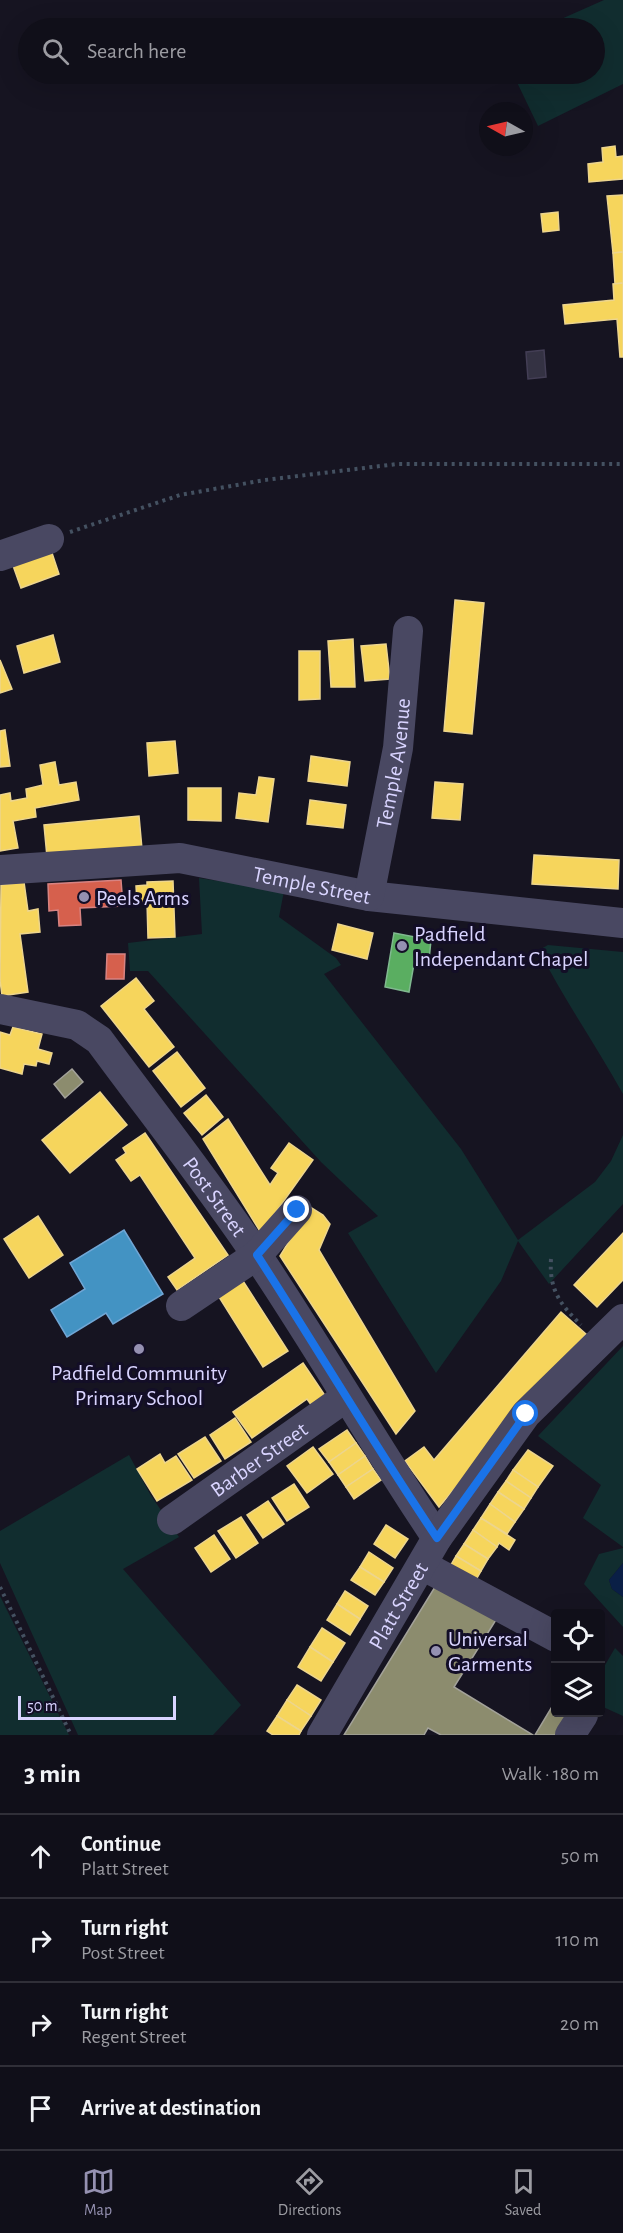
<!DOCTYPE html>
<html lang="en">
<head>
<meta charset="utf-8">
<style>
  :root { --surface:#100f19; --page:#1e1d26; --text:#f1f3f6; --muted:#9c9ca2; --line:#302f38; --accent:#9591b1 }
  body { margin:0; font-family:"Alegreya Sans",sans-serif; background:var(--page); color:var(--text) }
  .controls { position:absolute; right:18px; bottom:18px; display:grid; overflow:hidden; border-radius:6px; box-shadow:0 6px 24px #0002 }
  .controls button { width:54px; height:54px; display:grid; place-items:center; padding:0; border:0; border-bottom:2px solid var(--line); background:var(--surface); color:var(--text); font:30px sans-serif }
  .compass { position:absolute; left:479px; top:102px; width:54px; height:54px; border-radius:50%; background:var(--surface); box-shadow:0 6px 24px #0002; rotate:278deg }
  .scale { position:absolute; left:18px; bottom:15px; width:158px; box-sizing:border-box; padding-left:6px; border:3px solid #d9d4ff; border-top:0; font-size:16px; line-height:21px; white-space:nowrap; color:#d9d4ff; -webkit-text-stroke:4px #130e27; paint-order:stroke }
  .stop { position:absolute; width:18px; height:18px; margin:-14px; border:4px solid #1a73e8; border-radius:50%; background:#fff }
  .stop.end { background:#1a73e8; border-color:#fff; box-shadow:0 2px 6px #0008 }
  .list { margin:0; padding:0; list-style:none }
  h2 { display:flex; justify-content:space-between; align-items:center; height:78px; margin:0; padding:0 24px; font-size:26px }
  h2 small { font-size:20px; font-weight:400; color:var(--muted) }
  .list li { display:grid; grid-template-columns:39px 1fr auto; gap:18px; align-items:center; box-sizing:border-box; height:84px; padding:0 24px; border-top:2px solid var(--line) }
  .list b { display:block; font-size:22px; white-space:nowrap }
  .list p { margin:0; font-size:20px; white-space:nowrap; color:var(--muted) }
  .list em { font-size:20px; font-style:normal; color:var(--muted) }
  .icon { flex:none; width:33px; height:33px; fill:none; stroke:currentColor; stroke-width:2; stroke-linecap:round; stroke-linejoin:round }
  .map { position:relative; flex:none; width:623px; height:1735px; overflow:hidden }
  .search { position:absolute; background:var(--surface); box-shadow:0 6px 24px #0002; left:18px; right:18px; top:18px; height:66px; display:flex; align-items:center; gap:15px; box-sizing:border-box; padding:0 21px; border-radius:33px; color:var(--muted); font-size:22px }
  .sheet { height:414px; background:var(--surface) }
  nav { display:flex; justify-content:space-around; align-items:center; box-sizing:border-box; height:84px; border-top:2px solid var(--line); background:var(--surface); font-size:16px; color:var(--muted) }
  nav a { display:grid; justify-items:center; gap:3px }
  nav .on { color:var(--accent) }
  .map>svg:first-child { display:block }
</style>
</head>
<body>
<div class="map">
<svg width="623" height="1735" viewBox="0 0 623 1735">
  <rect width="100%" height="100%" fill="#161421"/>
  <g fill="#112d2f">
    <polygon points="604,0 623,0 623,84 538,126 513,74 594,74 594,28 541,28"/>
    <polygon points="199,878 284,891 279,917 336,958 341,965 324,974 461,1149 518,1240 595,1182 611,1161 623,1135 623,1204 549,1284 518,1241 501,1281 436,1373 348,1233 378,1216 321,1162 148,971 130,971 128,943 202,934"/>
    <path d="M548,945L623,952V1094C596,1045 564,1000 539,950Z"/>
    <polygon points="623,1346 623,1547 583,1518 601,1485 538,1436"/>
    <polygon points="129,1455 150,1494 179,1537 123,1569 241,1705 213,1735 78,1735 0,1563 0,1531"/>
    <polygon points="623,1548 623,1563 609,1580 612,1589 623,1597 623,1627 584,1584 599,1554"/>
    <polygon points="0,1596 69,1735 0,1735"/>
    <polygon points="615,1648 623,1656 623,1716 601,1706 601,1672"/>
  </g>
  <polygon fill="#0a1f46" points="623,1563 623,1597 612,1589 609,1580"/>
  <g fill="#f6d55c" stroke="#edd58d" stroke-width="1.5">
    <polygon points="615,146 616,157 623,156 623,179 589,182 588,164 603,162 602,148"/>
    <polygon points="623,195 623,252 613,253 607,196"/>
    <polygon points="558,212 559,230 543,232 541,214"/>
    <polygon points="623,252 623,283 615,284 613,253"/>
    <polygon points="623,283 623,357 620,357 617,319 565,324 563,305 614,300 613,284"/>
    <polygon points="50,547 59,574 21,588 11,560"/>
    <polygon points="455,600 484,603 472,734 444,731"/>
    <polygon points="53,635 60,662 24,673 17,646"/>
    <polygon points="353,639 355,687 331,687 328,641"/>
    <polygon points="386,644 390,679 365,681 361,646"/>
    <polygon points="299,651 320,651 320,699 299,700"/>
    <polygon points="0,660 12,689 0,693"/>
    <polygon points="5,730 10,766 0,767 0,731"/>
    <polygon points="175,741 178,773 149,776 147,743"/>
    <polygon points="311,756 350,762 347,786 308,781"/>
    <polygon points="55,762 59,785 76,782 79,800 35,808 36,817 13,821 18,848 0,851 0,795 10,793 11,801 27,798 26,789 43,785 40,765"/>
    <polygon points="259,777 274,779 268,822 236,818 239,793 256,795"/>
    <polygon points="435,782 463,784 460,820 432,818"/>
    <polygon points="188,788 221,788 221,821 188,820"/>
    <polygon points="310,800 346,805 343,828 307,824"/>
    <polygon points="139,816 142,849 47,857 44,825"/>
    <polygon points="534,855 619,860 618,889 532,884"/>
    <polygon points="173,881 175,937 148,938 147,902 137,903 136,886 147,885 147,882"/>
    <polygon points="24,882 28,911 38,909 40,932 20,934 28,992 2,996 0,980 1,885"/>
    <polygon points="338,924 373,933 367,959 332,950"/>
    <polygon points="136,978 154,1001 144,1009 174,1047 149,1067 101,1006"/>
    <polygon points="13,1027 42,1034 38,1049 52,1053 49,1064 37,1061 36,1066 24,1064 22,1074 0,1068 0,1032 10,1035"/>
    <polygon points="177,1052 205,1088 181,1107 153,1071"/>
    <polygon points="100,1092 127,1125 70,1173 42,1140"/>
    <polygon points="206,1095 223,1117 202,1135 184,1113"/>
    <polygon points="228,1119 270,1185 278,1173 271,1168 289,1143 313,1160 261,1233 203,1139"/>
    <polygon points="145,1133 228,1255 177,1290 168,1277 195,1258 140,1175 131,1181 116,1160 126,1153 123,1148"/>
    <polygon points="310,1207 323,1215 330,1224 319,1250 415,1411 396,1434 280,1256"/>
    <polygon points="38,1216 63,1255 29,1278 4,1239"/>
    <polygon points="623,1233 623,1280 597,1307 574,1285"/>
    <polygon points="243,1281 288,1351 263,1367 219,1297"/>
    <polygon points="561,1312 586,1334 439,1507 405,1461 424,1447 434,1460"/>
    <polygon points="303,1363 326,1397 312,1406 307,1399 252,1438 233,1412"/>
    <polygon points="235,1418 251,1442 225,1459 210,1435"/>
    <polygon points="347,1430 356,1443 329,1462 319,1449"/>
    <polygon points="205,1437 221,1461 194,1478 178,1454"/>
    <polygon points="356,1443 365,1456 338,1475 329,1462"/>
    <polygon points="313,1447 333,1474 307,1493 287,1466"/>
    <polygon points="528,1450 553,1466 538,1487 513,1470"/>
    <polygon points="160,1454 165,1463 176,1456 192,1480 157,1501 137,1469"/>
    <polygon points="365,1456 373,1469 346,1487 338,1475"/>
    <polygon points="373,1469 381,1480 354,1499 346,1487"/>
    <polygon points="513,1470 538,1487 531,1498 506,1481"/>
    <polygon points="506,1481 531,1498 524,1509 498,1492"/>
    <polygon points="294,1484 309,1507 287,1521 272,1498"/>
    <polygon points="498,1492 524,1509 515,1522 490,1504"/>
    <polygon points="268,1501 284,1524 263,1538 247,1515"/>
    <polygon points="490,1504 515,1522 507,1534 481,1518"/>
    <polygon points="241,1517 258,1543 236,1558 218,1531"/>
    <polygon points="481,1518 515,1540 509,1550 499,1543 497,1547 473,1530"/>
    <polygon points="386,1525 408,1539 395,1558 374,1544"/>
    <polygon points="473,1530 497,1547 488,1559 464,1544"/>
    <polygon points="214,1535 230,1559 211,1572 195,1548"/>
    <polygon points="464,1544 488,1559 481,1571 456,1556"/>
    <polygon points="369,1552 393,1568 384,1582 360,1567"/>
    <polygon points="456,1556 481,1571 473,1585 448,1570"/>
    <polygon points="360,1567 384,1582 375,1595 351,1580"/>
    <polygon points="345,1591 368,1606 360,1619 337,1604"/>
    <polygon points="337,1604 360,1619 350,1635 327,1620"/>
    <polygon points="322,1628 345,1643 333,1662 310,1647"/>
    <polygon points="310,1647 333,1662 321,1681 298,1667"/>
    <polygon points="297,1685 321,1700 311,1716 287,1700"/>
    <polygon points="287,1700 311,1716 301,1731 277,1716"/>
    <polygon points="277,1716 301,1731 299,1735 273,1735 267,1731"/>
  </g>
  <g fill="#d6604d" stroke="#d78382" stroke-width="1.5">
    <polygon points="121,880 123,906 80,908 81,925 59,926 58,910 49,911 48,884"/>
    <polygon points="107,954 125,954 124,979 106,979"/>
  </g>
  <polygon fill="#4393c3" stroke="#70a6d5" stroke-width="1.5" points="124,1230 163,1294 113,1324 106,1313 67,1337 51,1310 85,1289 70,1263"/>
  <polygon fill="#5aae61" stroke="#80b990" stroke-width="1.5" points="394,933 431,940 429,960 415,958 409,992 385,987"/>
  <g fill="#8c8c6e" stroke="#a3a29a" stroke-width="1.5">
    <polygon points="72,1069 83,1082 65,1098 54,1084"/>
    <polygon points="438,1582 499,1615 454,1687 533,1735 441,1735 428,1728 424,1735 344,1735"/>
    <polygon points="556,1700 556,1712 573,1712 560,1735 535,1735"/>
  </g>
  <polygon fill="#343243" stroke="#433e55" stroke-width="1.5" points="544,350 546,377 528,379 526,352"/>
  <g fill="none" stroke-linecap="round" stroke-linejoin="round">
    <g stroke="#445161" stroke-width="4" stroke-dasharray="3 4.5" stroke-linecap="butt">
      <polyline points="70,532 180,495 265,480 397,464 623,464"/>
      <path d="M551,1259C549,1290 560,1304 581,1325"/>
      <polyline points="0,1587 71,1735"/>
    </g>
    <g stroke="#494862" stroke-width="30">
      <polyline points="0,556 49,539"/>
      <path id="s1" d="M0,870L180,858L369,896L623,923"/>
      <path id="s2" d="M369,896L398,748L408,631"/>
      <path id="s3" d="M0,1009L77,1025L99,1040C152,1112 208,1183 258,1257C320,1349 375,1446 437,1538"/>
      <polyline points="181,1306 257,1255 297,1210"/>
      <path id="s4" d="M172,1520L346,1397"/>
      <polyline points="422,1565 556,1637"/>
      <path id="s5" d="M322,1735L437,1538L526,1414L623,1319"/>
      <polyline points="570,1735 583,1715"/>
    </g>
  </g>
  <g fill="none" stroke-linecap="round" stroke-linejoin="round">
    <path stroke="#1a73e8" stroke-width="8" d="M297,1210L257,1255C318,1349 374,1445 437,1538L526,1414"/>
  </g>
  <g fill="#9591b1" stroke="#130e27" stroke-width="2">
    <circle cx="84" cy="897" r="6"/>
    <circle cx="402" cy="946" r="6"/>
    <circle cx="139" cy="1349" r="6"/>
    <circle cx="436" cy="1651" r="6"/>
  </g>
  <g text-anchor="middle" stroke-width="6" stroke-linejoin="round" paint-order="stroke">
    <g font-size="22" fill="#d9d4ff" stroke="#130e27">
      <text dy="8" stroke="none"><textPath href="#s2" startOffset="135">Temple Avenue</textPath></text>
      <text dy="8" stroke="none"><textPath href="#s1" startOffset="315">Temple Street</textPath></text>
      <text dy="8" stroke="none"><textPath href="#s3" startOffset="300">Post Street</textPath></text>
      <text dy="8" stroke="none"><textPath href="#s4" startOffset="106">Barber Street</textPath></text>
      <text dy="8" stroke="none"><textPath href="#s5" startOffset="150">Platt Street</textPath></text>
    </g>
    <g font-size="22" fill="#d9d4ff" stroke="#130e27" text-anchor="start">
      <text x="96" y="905">Peels Arms</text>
      <text x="414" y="941">Padfield<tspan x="414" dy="25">Independant Chapel</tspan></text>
      <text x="139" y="1380" text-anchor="middle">Padfield Community<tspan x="139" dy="25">Primary School</tspan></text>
      <text x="448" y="1646">Universal<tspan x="448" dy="25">Garments</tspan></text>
    </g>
  </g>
</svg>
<div class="controls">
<button><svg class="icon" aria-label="locate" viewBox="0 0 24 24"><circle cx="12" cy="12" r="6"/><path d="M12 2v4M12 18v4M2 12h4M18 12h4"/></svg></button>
<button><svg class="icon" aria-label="layers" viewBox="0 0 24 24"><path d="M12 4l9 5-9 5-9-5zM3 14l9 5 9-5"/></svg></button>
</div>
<svg class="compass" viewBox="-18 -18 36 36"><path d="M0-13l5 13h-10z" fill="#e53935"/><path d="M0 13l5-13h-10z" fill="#9c9ca2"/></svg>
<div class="scale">50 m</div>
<div class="stop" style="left:526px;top:1414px"></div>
<div class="stop end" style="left:297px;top:1210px"></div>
<div class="search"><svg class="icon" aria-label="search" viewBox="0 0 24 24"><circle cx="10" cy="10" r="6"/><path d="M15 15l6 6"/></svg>Search here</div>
</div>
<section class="sheet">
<h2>3 min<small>Walk · 180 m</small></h2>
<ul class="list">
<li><svg class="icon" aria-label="ahead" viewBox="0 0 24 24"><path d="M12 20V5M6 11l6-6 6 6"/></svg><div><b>Continue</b><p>Platt Street</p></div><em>50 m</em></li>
<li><svg class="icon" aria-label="right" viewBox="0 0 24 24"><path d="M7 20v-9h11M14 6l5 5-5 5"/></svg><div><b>Turn right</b><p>Post Street</p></div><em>110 m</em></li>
<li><svg class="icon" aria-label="right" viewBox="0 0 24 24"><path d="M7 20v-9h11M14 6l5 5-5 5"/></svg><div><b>Turn right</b><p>Regent Street</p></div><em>20 m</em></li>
<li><svg class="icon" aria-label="arrive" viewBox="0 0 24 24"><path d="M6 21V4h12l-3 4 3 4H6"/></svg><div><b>Arrive at destination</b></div></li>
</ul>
</section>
<nav>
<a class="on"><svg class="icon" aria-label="map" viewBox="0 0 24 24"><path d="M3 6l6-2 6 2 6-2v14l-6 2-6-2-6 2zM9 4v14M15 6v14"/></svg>Map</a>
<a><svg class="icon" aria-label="directions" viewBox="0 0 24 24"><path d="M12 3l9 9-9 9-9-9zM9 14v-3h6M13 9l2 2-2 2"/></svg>Directions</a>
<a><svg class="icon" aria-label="saved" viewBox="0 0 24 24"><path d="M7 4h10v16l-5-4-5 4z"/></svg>Saved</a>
</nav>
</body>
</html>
